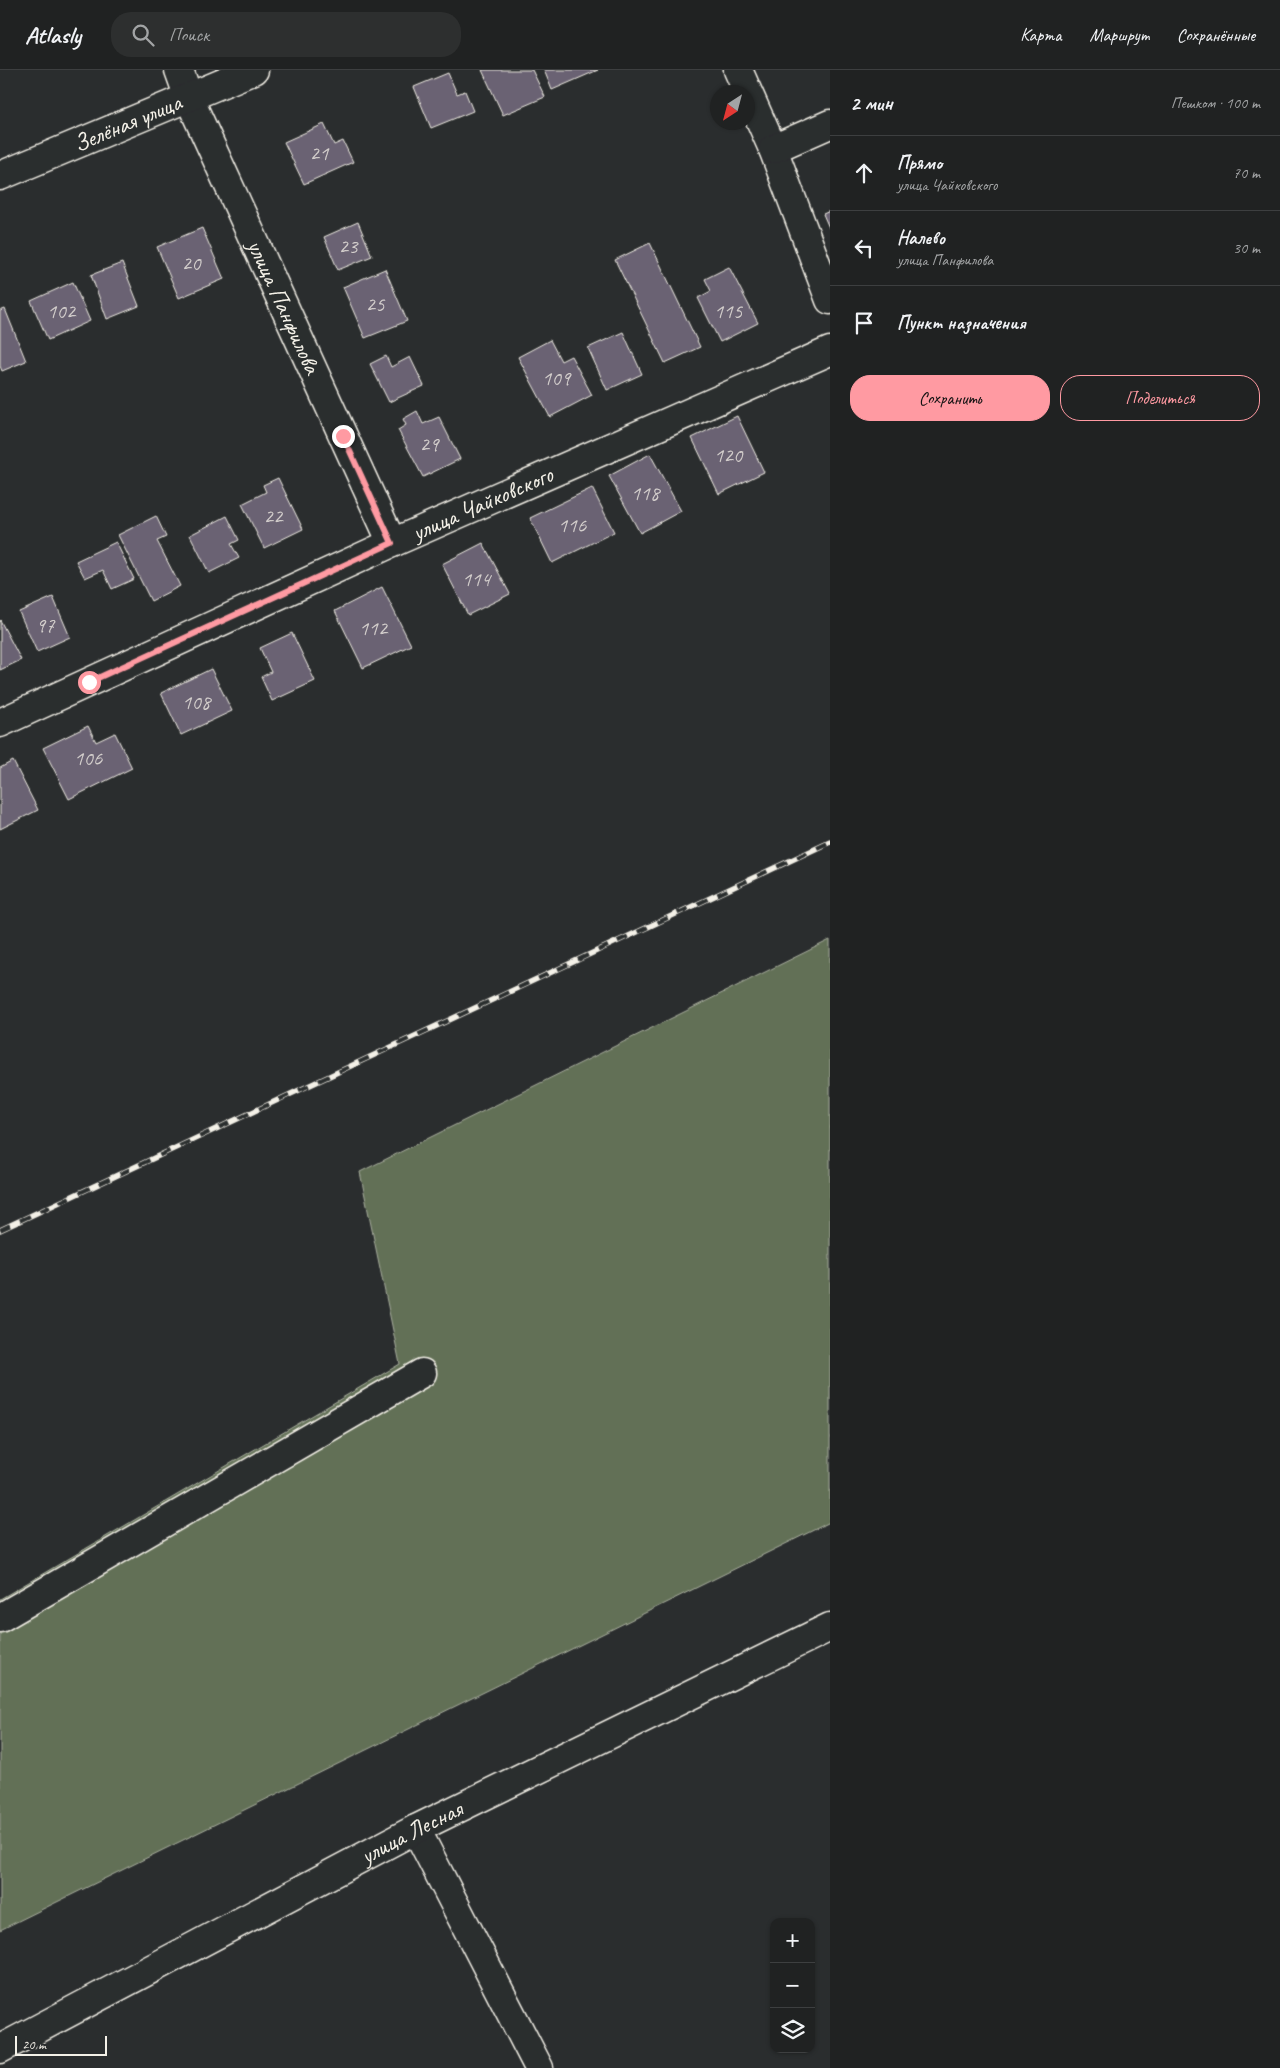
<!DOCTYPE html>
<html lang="ru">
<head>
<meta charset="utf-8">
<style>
  :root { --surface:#202222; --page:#2d2f2f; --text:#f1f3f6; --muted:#a2a4a5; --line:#3d3f40; --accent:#ff9aa2 }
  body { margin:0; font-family:Caveat,sans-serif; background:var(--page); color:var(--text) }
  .controls { position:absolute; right:15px; bottom:15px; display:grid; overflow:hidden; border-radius:10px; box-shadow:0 1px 4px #0004 }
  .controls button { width:45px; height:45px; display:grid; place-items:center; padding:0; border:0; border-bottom:1px solid var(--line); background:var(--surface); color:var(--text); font:25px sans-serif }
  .compass { position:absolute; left:710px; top:15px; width:45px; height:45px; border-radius:50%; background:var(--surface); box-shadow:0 1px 4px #0004; rotate:216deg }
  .scale { position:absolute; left:15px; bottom:12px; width:92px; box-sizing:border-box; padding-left:5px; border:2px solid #f4f1e8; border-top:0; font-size:14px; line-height:18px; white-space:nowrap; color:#f4f1e8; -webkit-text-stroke:4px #2a2d2e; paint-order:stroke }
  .stop { position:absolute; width:15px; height:15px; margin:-11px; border:4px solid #ff9aa2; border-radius:50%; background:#fff }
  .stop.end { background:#ff9aa2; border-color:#fff; box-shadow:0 1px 5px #0008 }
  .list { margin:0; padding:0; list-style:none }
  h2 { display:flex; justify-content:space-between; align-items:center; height:65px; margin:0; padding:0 20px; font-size:21px }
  h2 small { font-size:16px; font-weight:400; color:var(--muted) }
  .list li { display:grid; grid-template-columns:32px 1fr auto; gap:15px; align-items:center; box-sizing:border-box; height:75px; padding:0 20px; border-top:1px solid var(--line) }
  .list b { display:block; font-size:19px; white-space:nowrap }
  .list p { margin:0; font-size:16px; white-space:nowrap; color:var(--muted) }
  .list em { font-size:16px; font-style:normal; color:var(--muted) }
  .actions { display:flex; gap:10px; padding:15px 20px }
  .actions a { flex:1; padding:11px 0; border:1px solid var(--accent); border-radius:20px; text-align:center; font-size:18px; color:var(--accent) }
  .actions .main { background:var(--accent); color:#111 }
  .icon { flex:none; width:28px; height:28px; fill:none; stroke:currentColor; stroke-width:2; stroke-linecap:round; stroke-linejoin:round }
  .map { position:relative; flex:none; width:830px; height:1998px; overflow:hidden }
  header { display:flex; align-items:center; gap:30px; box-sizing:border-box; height:70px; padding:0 25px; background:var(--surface); border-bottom:1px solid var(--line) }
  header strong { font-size:24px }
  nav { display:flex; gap:28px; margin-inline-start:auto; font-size:18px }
  .search { width:350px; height:45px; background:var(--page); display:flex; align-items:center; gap:12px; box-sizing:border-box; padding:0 18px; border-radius:20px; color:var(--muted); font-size:19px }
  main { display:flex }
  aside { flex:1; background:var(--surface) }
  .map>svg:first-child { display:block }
</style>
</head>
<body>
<header>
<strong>Atlasly</strong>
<div class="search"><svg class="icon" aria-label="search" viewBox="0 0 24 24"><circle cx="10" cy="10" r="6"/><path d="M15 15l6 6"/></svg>Поиск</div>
<nav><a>Карта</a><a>Маршрут</a><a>Сохранённые</a></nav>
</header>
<main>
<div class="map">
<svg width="830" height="1998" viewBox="0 0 830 1998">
  <rect width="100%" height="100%" fill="#2a2d2e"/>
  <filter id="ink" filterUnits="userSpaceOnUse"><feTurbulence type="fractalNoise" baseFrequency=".02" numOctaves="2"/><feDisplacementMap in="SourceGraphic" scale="10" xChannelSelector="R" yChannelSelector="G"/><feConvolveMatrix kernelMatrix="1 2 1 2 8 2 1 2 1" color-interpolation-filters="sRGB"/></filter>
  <g filter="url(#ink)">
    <polygon fill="#627057" stroke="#abb0a0" points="830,870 830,1452 0,1860 0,1529 400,1294 360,1102"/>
    <g fill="#6b6273" stroke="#f4f1e8">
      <polygon points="482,0 532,0 545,27 503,45"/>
      <polygon points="544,0 598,0 552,20"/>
      <polygon points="448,3 457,24 465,21 473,41 431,58 414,17"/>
      <polygon points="324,54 334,75 343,71 353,92 304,114 284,72"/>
      <polygon points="830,141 830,160 823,144"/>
      <polygon points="358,152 372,186 338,200 324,167"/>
      <polygon points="202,158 224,209 179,228 157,177"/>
      <polygon points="650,173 700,277 665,293 615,190"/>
      <polygon points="122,193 139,236 107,249 91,205"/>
      <polygon points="729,197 758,253 720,272 698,228 711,221 705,209"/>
      <polygon points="385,199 407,251 365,268 343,217"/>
      <polygon points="73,212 90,251 48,270 31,231"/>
      <polygon points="5,239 26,291 2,301 0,296 0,241"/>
      <polygon points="623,262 642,304 607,320 588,278"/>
      <polygon points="550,270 561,291 571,286 592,325 550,347 518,287"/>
      <polygon points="386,286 391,297 410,287 424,316 389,332 370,294"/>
      <polygon points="417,341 423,354 439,347 460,389 423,407 398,360 406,355 403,349"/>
      <polygon points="737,346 764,402 719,424 692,368"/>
      <polygon points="650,384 681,441 640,463 609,406"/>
      <polygon points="278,408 303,459 264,478 242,434 266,422 263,415"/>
      <polygon points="592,418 614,462 552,493 530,448"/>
      <polygon points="156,446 166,467 157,471 180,516 151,531 118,465"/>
      <polygon points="227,446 239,470 231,474 239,488 209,503 190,465"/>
      <polygon points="116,472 134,509 112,519 103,500 85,508 76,491"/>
      <polygon points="483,473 510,524 468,545 442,494"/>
      <polygon points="382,517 411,575 363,598 335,541"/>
      <polygon points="53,527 70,567 37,582 19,542"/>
      <polygon points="0,550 21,590 0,600"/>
      <polygon points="292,563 315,611 272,631 261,607 271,602 260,578"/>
      <polygon points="211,599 232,641 181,665 161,623"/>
      <polygon points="88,656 96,672 115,663 132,698 69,729 43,678"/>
      <polygon points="13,691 38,740 0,759 0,698"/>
    </g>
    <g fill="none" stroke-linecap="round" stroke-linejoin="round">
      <g stroke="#f4f1e8" stroke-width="31">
        <g id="minor">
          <path id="s1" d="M179,0L189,28L392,473"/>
          <polyline points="738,0 773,79 830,230"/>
          <polyline points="773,79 830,54"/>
          <path id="s2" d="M0,106L254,0"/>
          <path id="s3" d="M0,653L392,473L830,281"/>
          <polyline points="0,1548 422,1303"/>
          <polyline points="416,1759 539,1998"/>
          <path id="s4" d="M0,1979L416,1759L830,1557"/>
        </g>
      </g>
      <use href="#minor" stroke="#2a2d2e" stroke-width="28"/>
      <g stroke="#f4f1e8" stroke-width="5.5">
        <polyline id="rail" points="0,1160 830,772"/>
      </g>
      <use href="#rail" stroke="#2a2d2e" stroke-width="4" stroke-dasharray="11" stroke-linecap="butt"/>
    </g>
  </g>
  <g fill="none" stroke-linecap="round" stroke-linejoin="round" filter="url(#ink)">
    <polyline stroke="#ff9aa2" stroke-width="6" points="89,612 392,473 343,366"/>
  </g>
  <g text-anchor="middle" stroke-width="5" stroke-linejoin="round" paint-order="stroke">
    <g font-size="21" fill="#d2cdcb">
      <text x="319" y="90">21</text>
      <text x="348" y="183">23</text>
      <text x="191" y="200">20</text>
      <text x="375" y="241">25</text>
      <text x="61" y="248">102</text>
      <text x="728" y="248">115</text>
      <text x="556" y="315">109</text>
      <text x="429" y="381">29</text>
      <text x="728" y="392">120</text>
      <text x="645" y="430">118</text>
      <text x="273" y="453">22</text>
      <text x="572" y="462">116</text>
      <text x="476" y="516">114</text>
      <text x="45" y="562">97</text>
      <text x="373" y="565">112</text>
      <text x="196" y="639">108</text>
      <text x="88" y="695">106</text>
    </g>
    <g font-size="24" fill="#f4f1e8" stroke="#2a2d2e">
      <text dy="8" stroke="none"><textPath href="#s2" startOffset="138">Зелёная улица</textPath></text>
      <text dy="8" stroke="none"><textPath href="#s1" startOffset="259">улица Панфилова</textPath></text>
      <text dy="8" stroke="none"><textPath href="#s3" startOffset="530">улица Чайковского</textPath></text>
      <text dy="8" stroke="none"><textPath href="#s4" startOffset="465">улица Лесная</textPath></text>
    </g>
  </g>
</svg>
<div class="controls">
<button>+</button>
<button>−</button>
<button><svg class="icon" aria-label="layers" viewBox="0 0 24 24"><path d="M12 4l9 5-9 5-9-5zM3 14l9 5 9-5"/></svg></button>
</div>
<svg class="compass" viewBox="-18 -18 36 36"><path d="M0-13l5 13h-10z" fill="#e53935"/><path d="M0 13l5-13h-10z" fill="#a2a4a5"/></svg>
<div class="scale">20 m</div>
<div class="stop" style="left:89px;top:612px"></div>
<div class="stop end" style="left:343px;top:366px"></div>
</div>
<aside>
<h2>2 мин<small>Пешком · 100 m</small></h2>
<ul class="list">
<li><svg class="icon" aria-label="ahead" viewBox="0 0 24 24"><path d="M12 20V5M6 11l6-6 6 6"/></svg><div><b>Прямо</b><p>улица Чайковского</p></div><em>70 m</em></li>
<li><svg class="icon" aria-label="left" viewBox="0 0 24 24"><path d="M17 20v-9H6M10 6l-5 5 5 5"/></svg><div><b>Налево</b><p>улица Панфилова</p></div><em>30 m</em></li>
<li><svg class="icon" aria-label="arrive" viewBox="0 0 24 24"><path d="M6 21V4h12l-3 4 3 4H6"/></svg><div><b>Пункт назначения</b></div></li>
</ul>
<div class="actions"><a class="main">Сохранить</a><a>Поделиться</a></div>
</aside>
</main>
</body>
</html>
